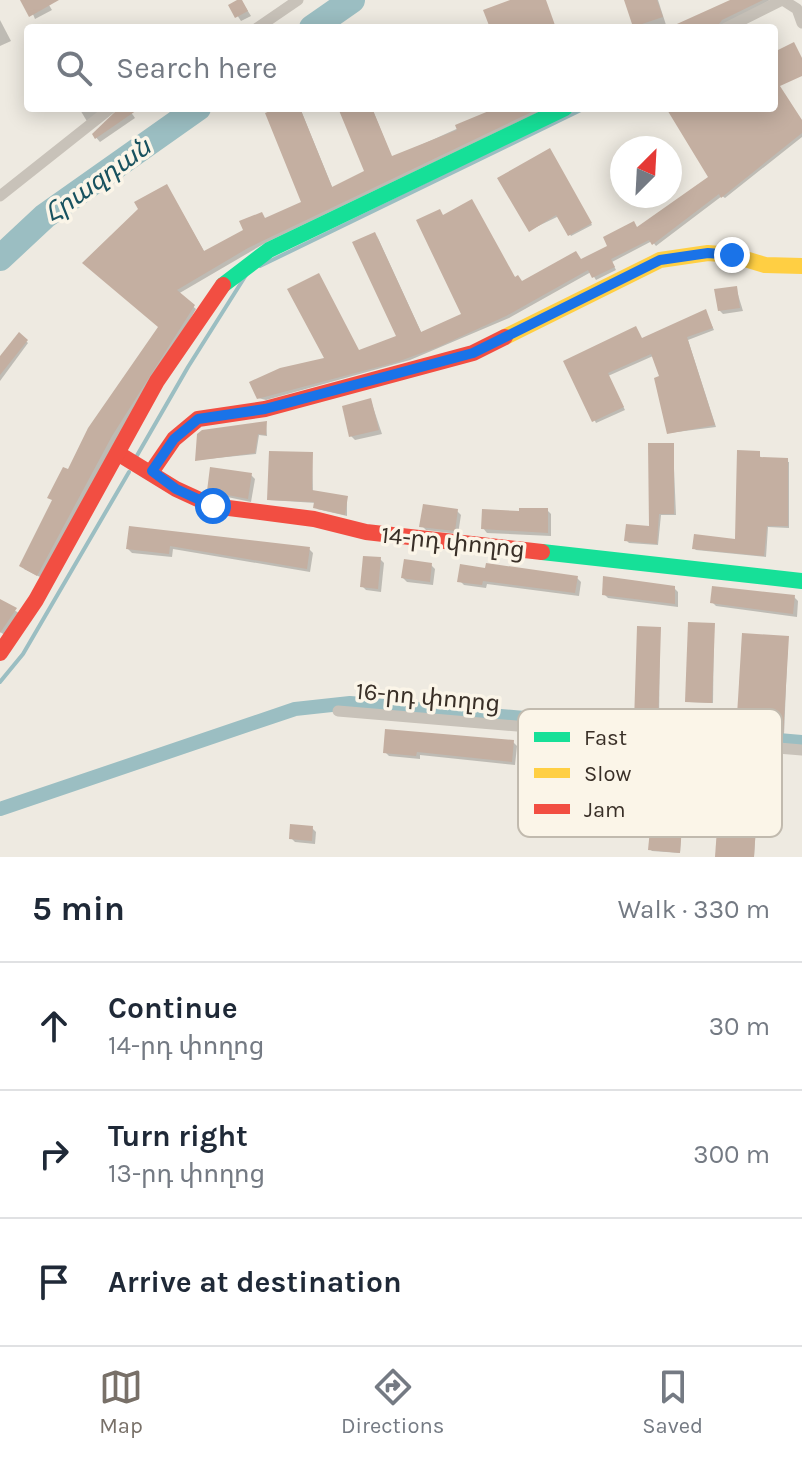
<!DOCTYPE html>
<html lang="en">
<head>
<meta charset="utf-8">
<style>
  :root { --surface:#fff; --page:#f6f6f7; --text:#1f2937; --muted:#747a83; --line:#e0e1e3; --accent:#787068 }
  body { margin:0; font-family:Karla,"Noto Sans Armenian",sans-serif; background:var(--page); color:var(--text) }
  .compass { position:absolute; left:610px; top:136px; width:72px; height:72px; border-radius:50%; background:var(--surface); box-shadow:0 4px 20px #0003; rotate:24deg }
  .stop { position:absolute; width:24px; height:24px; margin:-18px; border:6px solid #1a73e8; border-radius:50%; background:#fff }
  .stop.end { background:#1a73e8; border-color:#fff; box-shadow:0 2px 8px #0008 }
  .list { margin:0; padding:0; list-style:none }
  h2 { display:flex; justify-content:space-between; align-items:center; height:104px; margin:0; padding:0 32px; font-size:34px }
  h2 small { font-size:26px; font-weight:400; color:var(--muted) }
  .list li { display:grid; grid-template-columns:52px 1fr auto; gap:24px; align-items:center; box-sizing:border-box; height:128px; padding:0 32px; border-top:2px solid var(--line) }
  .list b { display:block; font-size:30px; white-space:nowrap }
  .list p { margin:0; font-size:26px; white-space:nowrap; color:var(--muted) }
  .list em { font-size:26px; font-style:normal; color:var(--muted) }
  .icon { flex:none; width:44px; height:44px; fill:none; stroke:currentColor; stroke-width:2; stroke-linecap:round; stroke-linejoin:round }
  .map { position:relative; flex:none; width:802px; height:857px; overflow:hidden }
  .search { position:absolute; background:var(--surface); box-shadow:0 4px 20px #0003; left:24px; right:24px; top:24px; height:88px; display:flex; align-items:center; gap:20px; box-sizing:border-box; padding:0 28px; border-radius:8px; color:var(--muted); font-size:30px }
  .sheet { height:488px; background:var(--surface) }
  nav { display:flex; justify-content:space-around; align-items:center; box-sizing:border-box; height:112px; border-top:2px solid var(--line); background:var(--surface); font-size:22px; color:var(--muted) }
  nav a { display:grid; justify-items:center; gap:4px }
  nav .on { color:var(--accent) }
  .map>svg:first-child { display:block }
</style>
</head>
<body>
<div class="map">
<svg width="802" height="857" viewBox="0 0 802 857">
  <rect width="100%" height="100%" fill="#eeeae1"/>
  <g fill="#0003">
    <polygon points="27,0 46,0 52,10 35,19"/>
    <polygon points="241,0 251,16 241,21 231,6"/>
    <polygon points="626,0 658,0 667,28 635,28"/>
    <polygon points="734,0 770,0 721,28 673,28"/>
    <polygon points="0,20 11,41 0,46"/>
    <polygon points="774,79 802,121 802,137 725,198 722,196 656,246 652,241 612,262 616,270 596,280 591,272 509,318 410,360 266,400 258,398 399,337 377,236 422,334 464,314 443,217 522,283 581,261 638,230 711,177 668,108 774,108"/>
    <polygon points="79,108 106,108 88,123"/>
    <polygon points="120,108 128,108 135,118 100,142 94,135"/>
    <polygon points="283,108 300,108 333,189 366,172 340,108 372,108 392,158 503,108 547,108 267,242 178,294 196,309 40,577 24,569 68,472 160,327 167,186 205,253 304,203"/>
    <polygon points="551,152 592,225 571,236 559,216 530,230"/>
    <polygon points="736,288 743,311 723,314 719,310"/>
    <polygon points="705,311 714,330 688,340 716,427 669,433 662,377 653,356 608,376 625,410 596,423 566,362 642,340"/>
    <polygon points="19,335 28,343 0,381 0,358"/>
    <polygon points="371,401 382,434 355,440 351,436"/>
    <polygon points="266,423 267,436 259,435 256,454 197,460"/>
    <polygon points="673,445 676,515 661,515 658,545 629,543 627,541 651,528"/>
    <polygon points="759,453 761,459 789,462 789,528 768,527 766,557 696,550 694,548 737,541"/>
    <polygon points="312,454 313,492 347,498 347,516 317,509 316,503 269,500"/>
    <polygon points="251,475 255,479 251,502 213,494 209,490"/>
    <polygon points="547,510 551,514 551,536 487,533 483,528 521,514"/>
    <polygon points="457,511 461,515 458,534 426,530 422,526"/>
    <polygon points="131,528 309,549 313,553 310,572 173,549 172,557 132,553 128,549"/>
    <polygon points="380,559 384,563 381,592 366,590 362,586"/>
    <polygon points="431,565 435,569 433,585 407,582 403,578"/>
    <polygon points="577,578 581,582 579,596 487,584 486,588 464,585 460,581"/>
    <polygon points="674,588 678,592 678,607 608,598 604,594"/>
    <polygon points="794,597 798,601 797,617 716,606 712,602"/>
    <polygon points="0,602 19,613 5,635 0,632"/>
    <polygon points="714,625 713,703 689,702 687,701"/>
    <polygon points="660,629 659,723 638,723 636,721"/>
    <polygon points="788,638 784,735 740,733 738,731"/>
    <polygon points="513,742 517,746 515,765 420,755 420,759 389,756 385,752"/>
    <polygon points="760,764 754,857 717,857"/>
    <polygon points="683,803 680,853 652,851 650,849"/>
    <polygon points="312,828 316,832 315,844 295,842 291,838"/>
  </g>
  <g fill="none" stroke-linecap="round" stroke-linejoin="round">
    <g stroke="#9bbec2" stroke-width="4">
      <polyline points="753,28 755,27"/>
      <polyline points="260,266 585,108"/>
      <polyline points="135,459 188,367 246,275"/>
      <polyline points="0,682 23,654 129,472"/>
    </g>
    <polyline stroke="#9bbec2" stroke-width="14" points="0,809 295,709 350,703 802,742"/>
    <g stroke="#9bbec2" stroke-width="26">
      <polyline points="312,28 352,0"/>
      <polyline points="0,258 45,216 198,108"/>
    </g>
  </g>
  <g fill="#c4afa1">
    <polygon points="20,0 59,0 29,17"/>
    <polygon points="237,0 242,0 248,11 235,18 228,5"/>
    <polygon points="510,0 546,0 556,28 490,28 483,10"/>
    <polygon points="624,0 657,0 663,17 633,27"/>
    <polygon points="730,0 763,0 722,20 716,28 668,28"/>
    <polygon points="794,42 802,58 802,76 780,86 802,120 802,133 721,198 719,194 652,245 649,240 611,259 615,267 592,278 588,270 506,316 438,347 397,362 257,399 249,382 280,368 324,358 287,289 319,273 359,350 396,336 352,242 375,232 421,332 461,314 416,220 440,209 443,215 472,199 515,277 518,275 522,281 576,251 581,259 607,246 603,237 634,221 637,227 708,177 666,108 774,108 774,52"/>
    <polygon points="119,108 140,108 95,139 92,134"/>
    <polygon points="278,108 300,108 332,187 364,171 338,108 372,108 392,156 457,130 455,125 496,108 540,108 248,248 177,290 195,305 112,436 37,576 19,566 52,500 47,498 63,467 68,469 88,428 158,327 82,263 138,209 134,202 167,184 204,251 243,230 239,221 262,212 265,218 301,202 265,113"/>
    <polygon points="550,148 592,223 568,236 556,215 529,232 497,178"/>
    <polygon points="737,286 740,308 718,311 714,289"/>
    <polygon points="706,309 713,328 687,337 715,425 667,434 654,378 659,376 651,354 608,373 624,407 592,422 563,361 636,326 642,338"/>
    <polygon points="19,332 28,340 0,375 0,356"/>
    <polygon points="371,398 379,430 349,437 342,406"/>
    <polygon points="267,421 266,435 258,434 255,453 195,461 197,434 202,430"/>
    <polygon points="648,443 674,443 674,514 659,514 657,544 624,541 626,524 649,526"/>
    <polygon points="737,450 760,451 760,457 788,458 788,526 767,526 764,556 692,549 694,534 735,539"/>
    <polygon points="269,451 313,452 312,490 348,496 345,515 313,508 314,502 267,500"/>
    <polygon points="210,467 252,473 248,499 207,491"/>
    <polygon points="423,504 458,509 455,531 419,527"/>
    <polygon points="519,508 548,508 548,533 481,529 482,509 519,511"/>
    <polygon points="129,526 310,547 307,569 170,546 169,554 126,549"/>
    <polygon points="363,556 381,557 378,589 360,587"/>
    <polygon points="404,559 432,563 430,582 401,578"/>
    <polygon points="486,563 578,576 575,593 483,581 482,585 457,582 460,564 485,568"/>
    <polygon points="603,576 675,586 675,604 602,595"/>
    <polygon points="712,586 795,595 793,614 710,603"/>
    <polygon points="0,599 17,608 0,633"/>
    <polygon points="688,622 715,623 712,703 685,702"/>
    <polygon points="637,626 661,627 658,723 634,722"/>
    <polygon points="742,633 789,636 783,735 736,732"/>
    <polygon points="385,729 514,740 512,762 417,752 416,756 383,753"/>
    <polygon points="722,759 760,762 754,857 715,857"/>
    <polygon points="653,799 684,801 680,853 648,850"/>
    <polygon points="290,824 313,826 312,841 289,839"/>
  </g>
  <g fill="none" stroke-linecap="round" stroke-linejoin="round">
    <g stroke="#c8c2b9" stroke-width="11">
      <polyline points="783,0 797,9 802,23"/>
      <polyline points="257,28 298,0"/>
      <polyline points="726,28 782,0"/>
      <polyline points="0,196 111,108"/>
      <polyline points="338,711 802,750"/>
    </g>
    <g stroke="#16e098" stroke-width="16">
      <polyline points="223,285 269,250 565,108"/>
      <polyline points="542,552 802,581"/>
    </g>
    <polyline stroke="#ffcf43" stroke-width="16" points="505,337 660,260 708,253 732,255 765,265 802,266"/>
    <g stroke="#f24e42" stroke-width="16">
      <polyline points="119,454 176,489 213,506 314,519 366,532 542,552"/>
      <polyline points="152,471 174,439 198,419 265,409 473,353 505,337"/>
      <polyline points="0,653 36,600 157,381 223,285"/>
    </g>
  </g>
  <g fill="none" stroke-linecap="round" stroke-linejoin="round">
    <polyline stroke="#1a73e8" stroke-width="10" points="213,506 176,489 152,471 174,439 198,419 265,409 473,353 660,260 708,253 732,255"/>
  </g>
  <g text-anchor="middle" stroke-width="7" stroke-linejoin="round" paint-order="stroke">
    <g font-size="24" fill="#392f27" stroke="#fbf5e8">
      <text transform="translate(453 542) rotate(6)" y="8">14-րդ փողոց</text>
      <text transform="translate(428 697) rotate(5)" y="8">16-րդ փողոց</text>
    </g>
    <g font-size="26" font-style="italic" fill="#18525f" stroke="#fbf5e8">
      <text transform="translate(97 180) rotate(-36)" y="9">Հրազդան</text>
    </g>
  </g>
  <rect x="518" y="709" width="264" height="128" rx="12" fill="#fbf5e8" stroke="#c1baae" stroke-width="2"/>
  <rect x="534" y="732" width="36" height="10" fill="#16e098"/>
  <rect x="534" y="768" width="36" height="10" fill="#ffcf43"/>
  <rect x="534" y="804" width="36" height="10" fill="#f24e42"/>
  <g font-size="22" fill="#392f27">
    <text x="584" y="745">Fast</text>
    <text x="584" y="781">Slow</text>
    <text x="584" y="817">Jam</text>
  </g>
</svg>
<svg class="compass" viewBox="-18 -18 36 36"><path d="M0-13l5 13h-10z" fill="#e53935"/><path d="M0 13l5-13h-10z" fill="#747a83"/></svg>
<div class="stop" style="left:213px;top:506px"></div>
<div class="stop end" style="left:732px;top:255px"></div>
<div class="search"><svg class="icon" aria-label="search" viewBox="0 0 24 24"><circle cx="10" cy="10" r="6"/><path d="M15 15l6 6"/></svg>Search here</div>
</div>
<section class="sheet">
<h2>5 min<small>Walk · 330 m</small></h2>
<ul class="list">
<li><svg class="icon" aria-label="ahead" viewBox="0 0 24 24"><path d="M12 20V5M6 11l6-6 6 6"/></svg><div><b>Continue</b><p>14-րդ փողոց</p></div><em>30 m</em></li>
<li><svg class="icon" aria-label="right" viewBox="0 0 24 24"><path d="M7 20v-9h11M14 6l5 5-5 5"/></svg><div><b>Turn right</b><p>13-րդ փողոց</p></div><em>300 m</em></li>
<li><svg class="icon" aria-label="arrive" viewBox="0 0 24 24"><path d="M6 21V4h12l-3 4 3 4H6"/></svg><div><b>Arrive at destination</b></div></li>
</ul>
</section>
<nav>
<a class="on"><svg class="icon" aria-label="map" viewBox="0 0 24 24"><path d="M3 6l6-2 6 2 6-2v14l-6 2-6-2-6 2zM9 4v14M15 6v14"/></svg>Map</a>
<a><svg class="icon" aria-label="directions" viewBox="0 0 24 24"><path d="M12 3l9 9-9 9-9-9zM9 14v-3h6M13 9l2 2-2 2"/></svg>Directions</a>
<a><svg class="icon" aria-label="saved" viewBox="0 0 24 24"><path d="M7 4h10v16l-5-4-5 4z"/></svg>Saved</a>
</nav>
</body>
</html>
